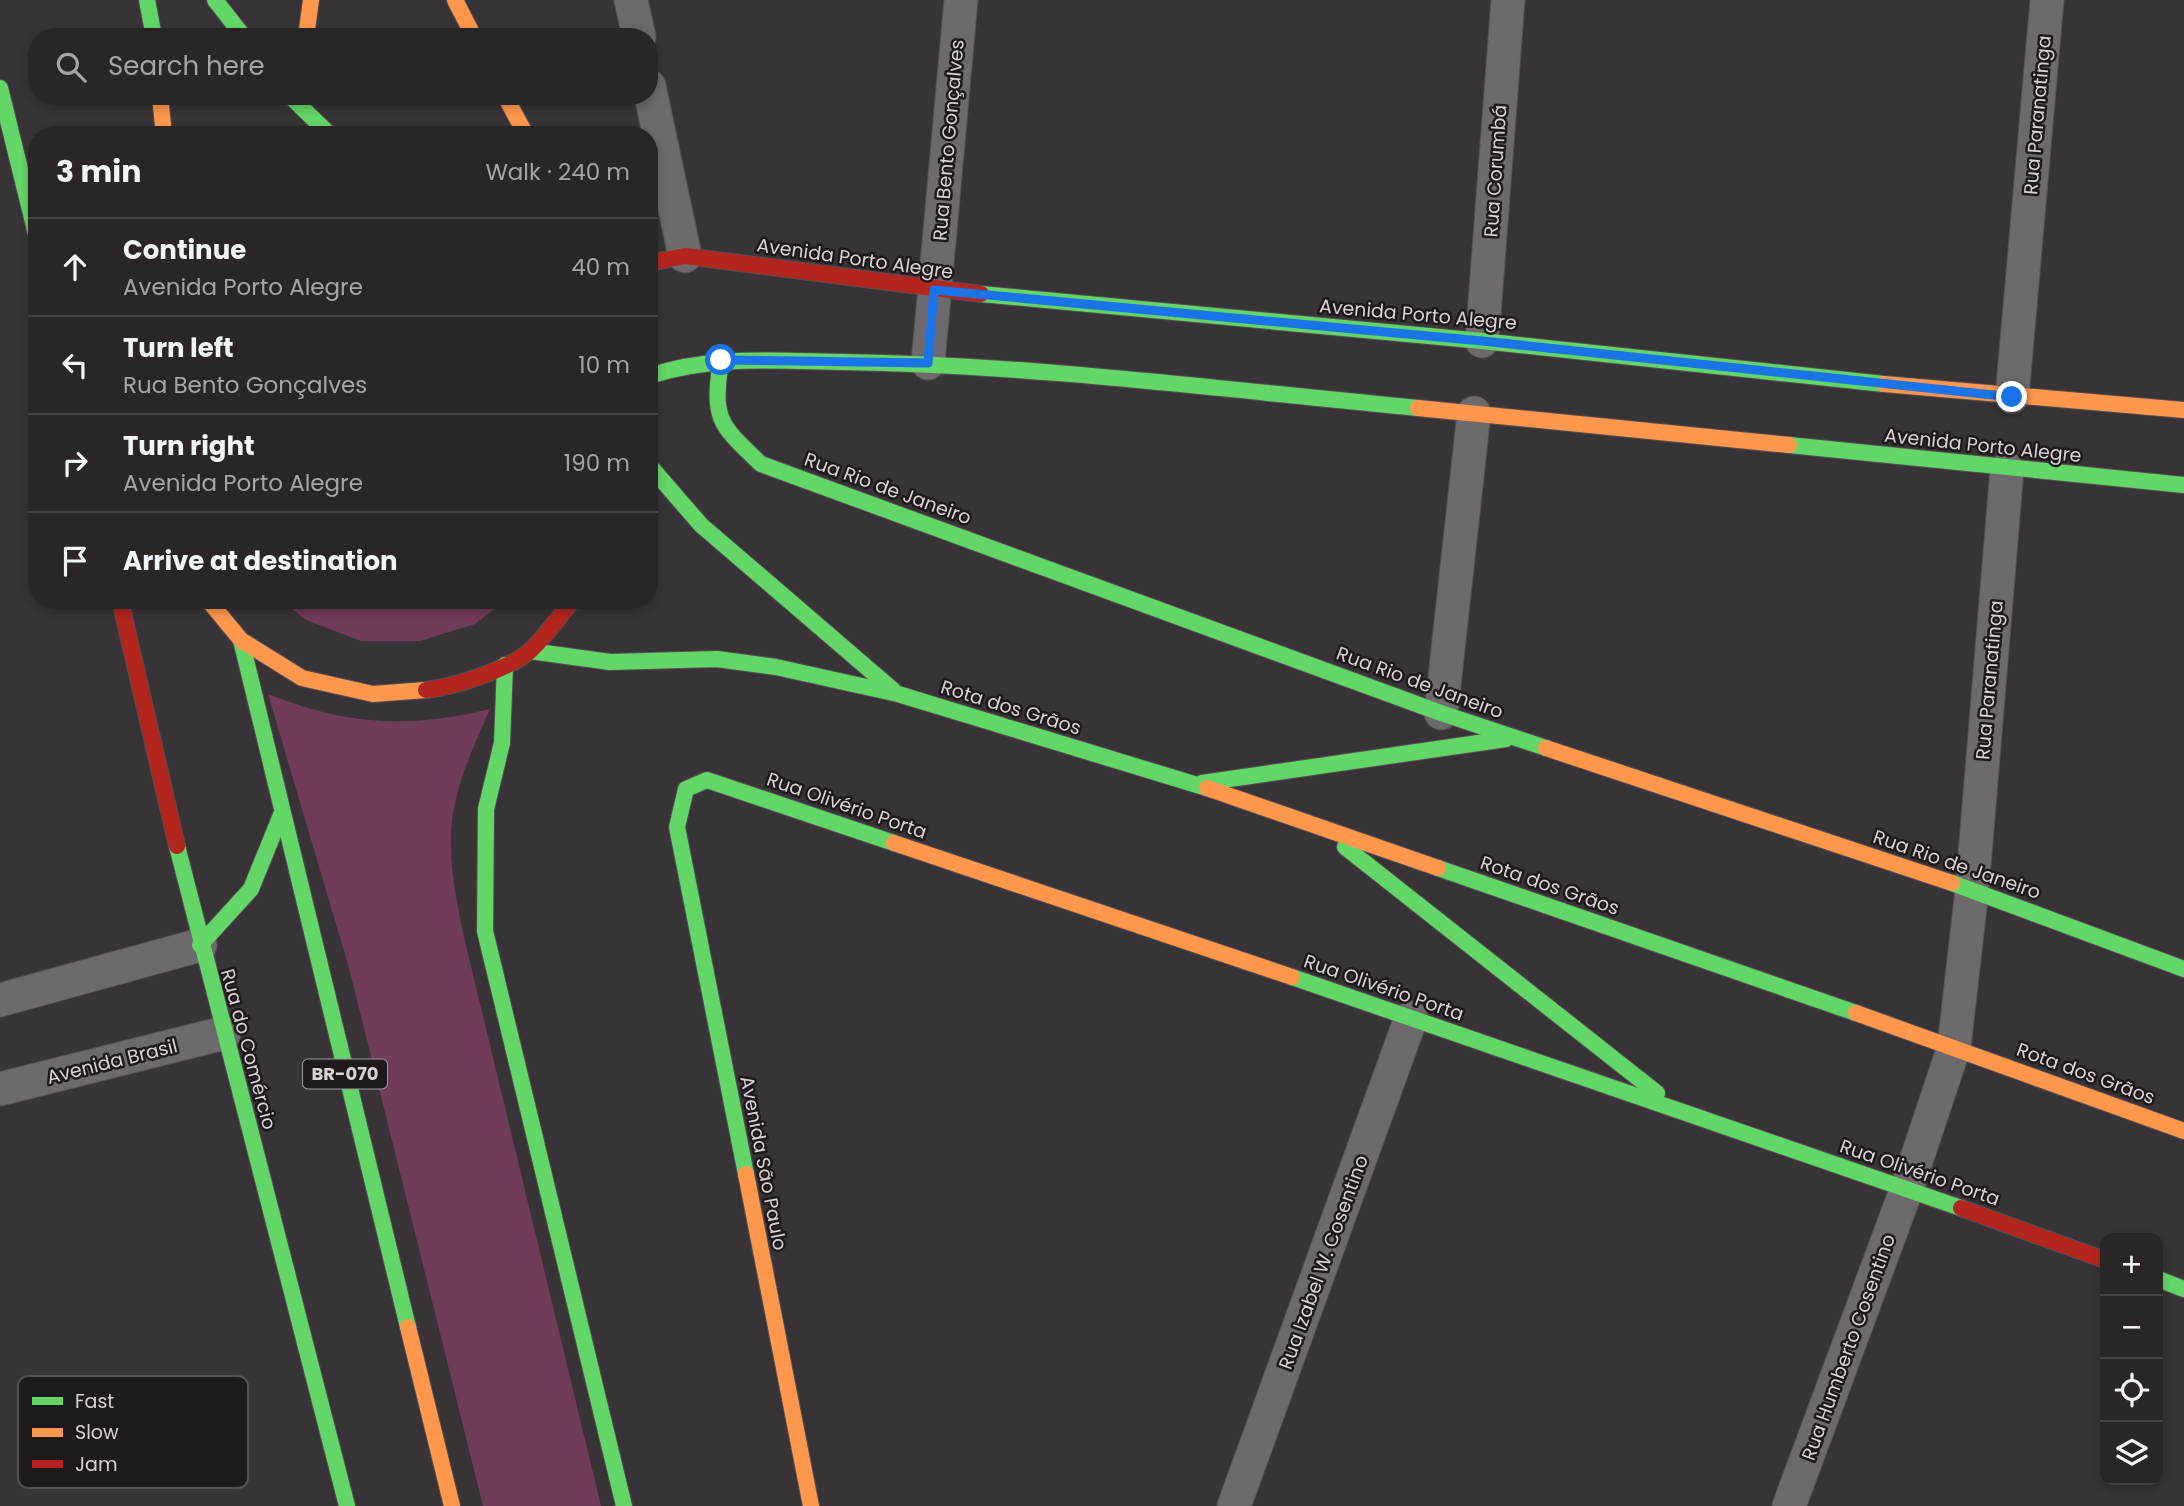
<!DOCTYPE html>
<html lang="en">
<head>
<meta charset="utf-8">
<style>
  :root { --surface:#2a2628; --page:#322e30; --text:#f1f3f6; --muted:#a5a5a8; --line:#464345 }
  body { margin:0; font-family:Poppins,sans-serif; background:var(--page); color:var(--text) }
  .controls { position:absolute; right:21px; bottom:21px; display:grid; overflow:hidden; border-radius:14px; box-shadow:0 4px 10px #0003 }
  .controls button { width:63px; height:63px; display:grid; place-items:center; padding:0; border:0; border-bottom:2px solid var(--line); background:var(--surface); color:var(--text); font:35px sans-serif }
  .stop { position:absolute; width:21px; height:21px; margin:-16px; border:5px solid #1a73e8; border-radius:50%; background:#fff }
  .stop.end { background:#1a73e8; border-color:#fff; box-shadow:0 2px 7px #0008 }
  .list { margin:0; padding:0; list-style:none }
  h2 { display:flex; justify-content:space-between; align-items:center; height:91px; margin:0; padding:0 28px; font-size:30px }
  h2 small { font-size:23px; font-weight:400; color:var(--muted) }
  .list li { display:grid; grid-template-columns:46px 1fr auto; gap:21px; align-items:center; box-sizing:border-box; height:98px; padding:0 28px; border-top:2px solid var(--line) }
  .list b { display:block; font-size:26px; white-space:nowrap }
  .list p { margin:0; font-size:23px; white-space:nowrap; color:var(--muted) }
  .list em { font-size:23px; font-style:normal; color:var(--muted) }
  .icon { flex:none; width:38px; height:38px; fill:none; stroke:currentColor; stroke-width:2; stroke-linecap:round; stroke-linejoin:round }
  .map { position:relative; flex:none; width:2184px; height:1506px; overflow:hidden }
  .search { position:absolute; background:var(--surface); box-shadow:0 4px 10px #0003; left:28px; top:28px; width:630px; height:77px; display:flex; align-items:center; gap:18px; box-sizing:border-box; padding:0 24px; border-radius:28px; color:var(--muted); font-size:26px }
  .panel { position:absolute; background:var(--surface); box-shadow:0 4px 10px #0003; left:28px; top:126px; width:630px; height:483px; border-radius:28px }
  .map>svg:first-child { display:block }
</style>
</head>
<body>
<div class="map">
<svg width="2184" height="1506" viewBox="0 0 2184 1506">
  <rect width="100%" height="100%" fill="#383336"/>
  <g fill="#713c5a">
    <polygon points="281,600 506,600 475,624 420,641 361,641 306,620"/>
    <path d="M268,694C346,725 408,729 490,709C472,750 452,791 451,837C450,869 457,901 463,933L601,1506H483L349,968Z"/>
  </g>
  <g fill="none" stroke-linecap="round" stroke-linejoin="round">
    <g stroke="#544f52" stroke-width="35">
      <g id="street">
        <polyline points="631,0 639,37"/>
        <polyline points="649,86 685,256"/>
        <polyline points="1482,341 1508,0"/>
        <polyline points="928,363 961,0"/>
        <polyline points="2012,397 2047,0"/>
        <polyline points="1441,713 1474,413"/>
        <polyline points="0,1000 200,945"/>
        <polyline points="0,1089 224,1033"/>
        <polyline points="1234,1506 1411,1018"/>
        <polyline points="1789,1506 1907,1188 1954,1047 1972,890 2007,469"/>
      </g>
    </g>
    <g stroke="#544f52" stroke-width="18">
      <g id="fast">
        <polyline points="147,0 154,37"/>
        <polyline points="215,0 244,37"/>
        <polyline points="0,88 37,238"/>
        <polyline points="290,96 330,135"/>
        <polyline points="981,294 1482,341 1884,384"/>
        <path d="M721,360C712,420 719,424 761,464L1441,713L1546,748"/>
        <path d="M649,376C712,355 777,361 843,362C1035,365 1227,390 1418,408"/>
        <polyline points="1789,445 2184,485"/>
        <polyline points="649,465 701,525 893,690"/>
        <polyline points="241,640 408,1327"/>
        <polyline points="530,651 610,662 717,659 776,667 898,694 1207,788"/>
        <polyline points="505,665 502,743 486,809 485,931 624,1506"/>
        <polyline points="1202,783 1506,739"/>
        <polyline points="177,846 347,1506"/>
        <polyline points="1345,847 1657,1093"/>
        <polyline points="1438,868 1856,1013"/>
        <polyline points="1952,883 2184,969"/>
        <polyline points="200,945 251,889 281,815"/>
        <polyline points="1292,977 1961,1208"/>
        <polyline points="746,1174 677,827 686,789 707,780 894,843"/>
        <polyline points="2158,1279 2184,1289"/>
      </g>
    </g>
    <g stroke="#544f52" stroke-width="18">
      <g id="slow">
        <polyline points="455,0 474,37"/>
        <polyline points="306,37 311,0"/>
        <polyline points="160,96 164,135"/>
        <polyline points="505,96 526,135"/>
        <polyline points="1884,384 2184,410"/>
        <polyline points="1418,408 1789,445"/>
        <polyline points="208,600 241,640 302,678 373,694 426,690"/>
        <polyline points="1546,748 1952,883"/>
        <polyline points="1207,788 1438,868"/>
        <polyline points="894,843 1292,977"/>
        <polyline points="1856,1013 2184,1131"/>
        <polyline points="746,1174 811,1506"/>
        <polyline points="408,1327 452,1506"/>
      </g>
    </g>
    <g stroke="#544f52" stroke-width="18">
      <g id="jam">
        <polyline points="649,263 685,256 981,294"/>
        <polyline points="120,600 177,846"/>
        <path d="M426,690C454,687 510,669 531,650C547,635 559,616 573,600"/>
        <polyline points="1961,1208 2105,1260"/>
      </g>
    </g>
    <use href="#street" stroke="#6e696c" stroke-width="33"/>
    <use href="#fast" stroke="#63d668" stroke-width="16"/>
    <use href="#slow" stroke="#ff974d" stroke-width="16"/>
    <use href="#jam" stroke="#b3261e" stroke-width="16"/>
  </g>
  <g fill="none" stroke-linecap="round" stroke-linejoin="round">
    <polyline stroke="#1a73e8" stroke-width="9" points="721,360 928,363 934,290 1482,341 2012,397"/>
  </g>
  <g text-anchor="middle" stroke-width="5" stroke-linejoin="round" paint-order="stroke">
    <rect fill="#1e1a1c" stroke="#a09b9e" stroke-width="2" x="303" y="1059.5" width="84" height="29" rx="5"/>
    <g font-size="18" font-weight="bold" fill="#d8d2d5">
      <text x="345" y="1080">BR-070</text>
    </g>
    <g font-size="19" fill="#d8d2d5" stroke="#1e1a1c">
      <text transform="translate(2037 115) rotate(-85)" y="7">Rua Paranatinga</text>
      <text transform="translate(948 140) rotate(-85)" y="7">Rua Bento Gonçalves</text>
      <text transform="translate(1495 171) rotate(-86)" y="7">Rua Corumbá</text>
      <text transform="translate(855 258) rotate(8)" y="7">Avenida Porto Alegre</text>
      <text transform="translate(1418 314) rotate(5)" y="7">Avenida Porto Alegre</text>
      <text transform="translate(1983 445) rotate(6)" y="7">Avenida Porto Alegre</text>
      <text transform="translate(888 488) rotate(20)" y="7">Rua Rio de Janeiro</text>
      <text transform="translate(1989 680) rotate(-85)" y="7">Rua Paranatinga</text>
      <text transform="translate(1420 682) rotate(20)" y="7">Rua Rio de Janeiro</text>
      <text transform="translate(1011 707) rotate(17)" y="7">Rota dos Grãos</text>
      <text transform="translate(847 805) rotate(19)" y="7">Rua Olivério Porta</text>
      <text transform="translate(1957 864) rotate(19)" y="7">Rua Rio de Janeiro</text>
      <text transform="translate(1550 885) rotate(19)" y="7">Rota dos Grãos</text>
      <text transform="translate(1384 987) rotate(19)" y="7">Rua Olivério Porta</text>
      <text transform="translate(249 1049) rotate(75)" y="7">Rua do Comércio</text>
      <text transform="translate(112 1061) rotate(-14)" y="7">Avenida Brasil</text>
      <text transform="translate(2086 1073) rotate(20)" y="7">Rota dos Grãos</text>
      <text transform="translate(764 1163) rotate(79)" y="7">Avenida São Paulo</text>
      <text transform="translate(1920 1172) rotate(19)" y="7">Rua Olivério Porta</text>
      <text transform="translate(1323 1262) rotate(-70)" y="7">Rua Izabel W. Cosentino</text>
      <text transform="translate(1848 1347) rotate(-70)" y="7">Rua Humberto Cosentino</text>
    </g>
  </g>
  <rect x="18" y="1376" width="230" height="112" rx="10" fill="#1e1a1c" stroke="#565154" stroke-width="2"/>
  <rect x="32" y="1397" width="31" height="8" fill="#63d668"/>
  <rect x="32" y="1428" width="31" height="9" fill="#ff974d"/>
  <rect x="32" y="1460" width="31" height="8" fill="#b3261e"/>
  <g font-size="19" fill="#d8d2d5">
    <text x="75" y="1408">Fast</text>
    <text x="75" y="1439">Slow</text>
    <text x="75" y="1471">Jam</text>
  </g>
</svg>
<div class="controls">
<button>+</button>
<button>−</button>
<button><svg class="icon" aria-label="locate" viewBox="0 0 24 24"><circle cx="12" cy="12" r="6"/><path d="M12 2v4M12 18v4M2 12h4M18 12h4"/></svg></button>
<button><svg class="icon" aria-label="layers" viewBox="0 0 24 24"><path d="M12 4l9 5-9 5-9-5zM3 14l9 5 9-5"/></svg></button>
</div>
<div class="stop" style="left:721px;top:360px"></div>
<div class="stop end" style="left:2012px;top:397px"></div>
<div class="search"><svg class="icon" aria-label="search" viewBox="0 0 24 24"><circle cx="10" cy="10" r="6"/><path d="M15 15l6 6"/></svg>Search here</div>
<section class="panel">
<h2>3 min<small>Walk · 240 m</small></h2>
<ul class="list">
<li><svg class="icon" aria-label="ahead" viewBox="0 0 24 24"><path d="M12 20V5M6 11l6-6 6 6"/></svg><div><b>Continue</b><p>Avenida Porto Alegre</p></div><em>40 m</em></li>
<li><svg class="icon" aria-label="left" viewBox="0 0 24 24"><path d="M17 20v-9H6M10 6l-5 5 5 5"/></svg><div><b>Turn left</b><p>Rua Bento Gonçalves</p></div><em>10 m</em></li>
<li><svg class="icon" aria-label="right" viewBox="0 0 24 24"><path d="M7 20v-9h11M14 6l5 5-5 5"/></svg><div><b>Turn right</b><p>Avenida Porto Alegre</p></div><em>190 m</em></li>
<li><svg class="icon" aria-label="arrive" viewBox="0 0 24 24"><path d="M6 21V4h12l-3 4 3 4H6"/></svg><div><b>Arrive at destination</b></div></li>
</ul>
</section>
</div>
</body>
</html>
